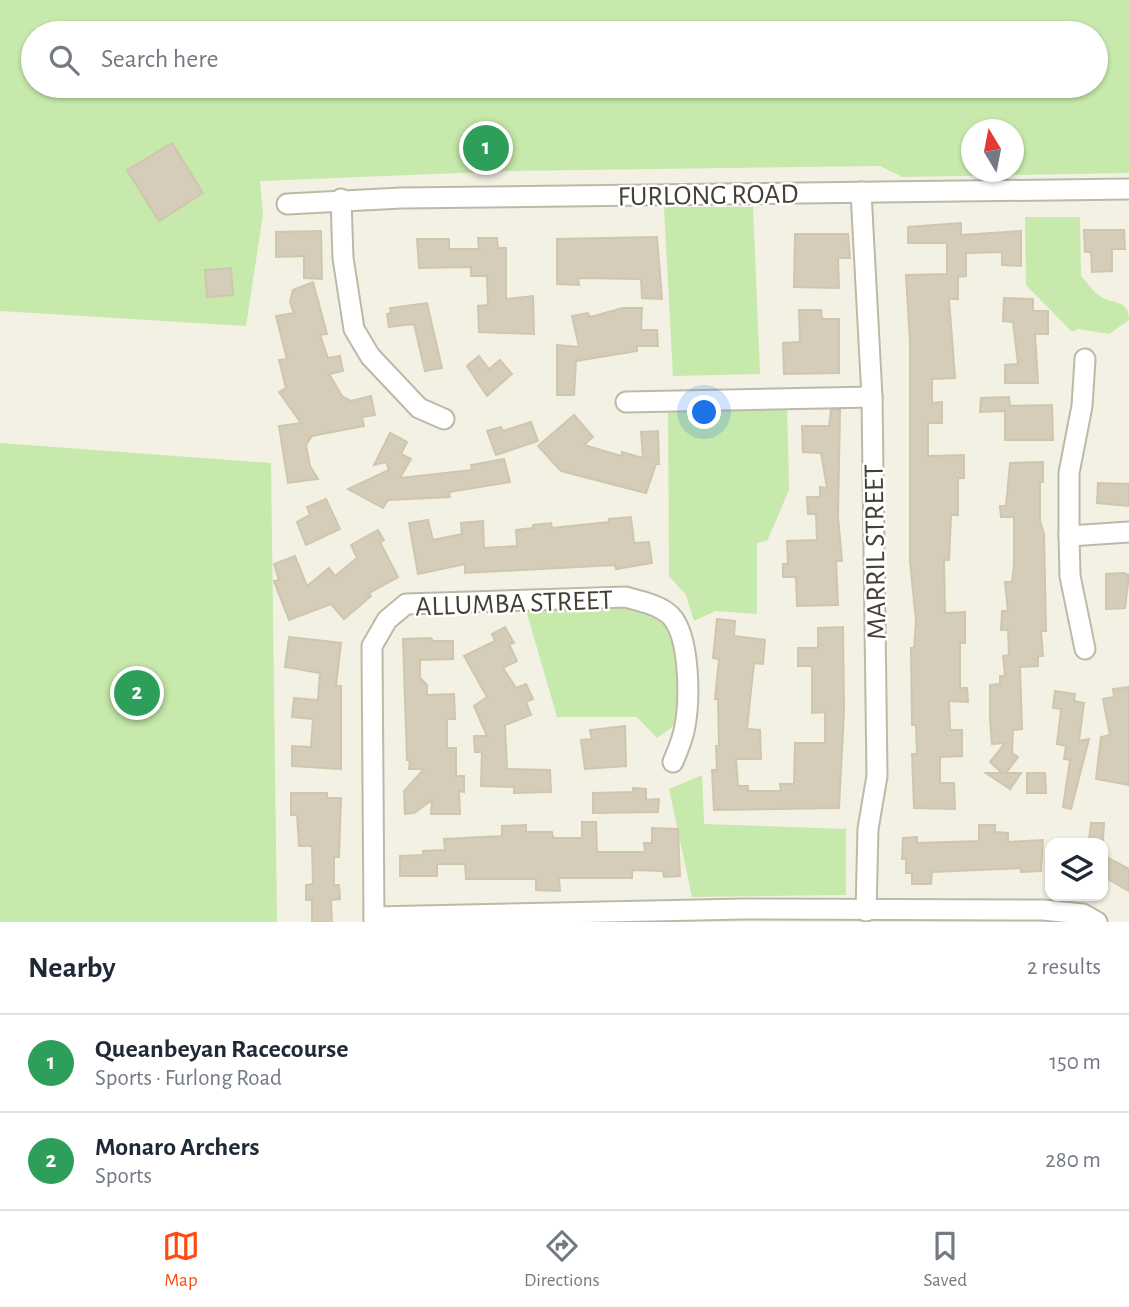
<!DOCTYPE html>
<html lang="en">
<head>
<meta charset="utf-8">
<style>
  :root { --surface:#fff; --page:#f2f2f3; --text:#1f2937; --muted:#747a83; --line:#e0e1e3; --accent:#ff4b0f }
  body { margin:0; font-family:"Alegreya Sans",sans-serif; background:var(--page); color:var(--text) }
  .controls { position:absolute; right:21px; bottom:21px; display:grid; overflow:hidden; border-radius:14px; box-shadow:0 2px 5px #0004 }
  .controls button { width:63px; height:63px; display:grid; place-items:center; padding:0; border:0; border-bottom:2px solid var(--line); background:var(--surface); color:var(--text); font:35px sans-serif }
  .compass { position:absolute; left:961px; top:119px; width:63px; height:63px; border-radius:50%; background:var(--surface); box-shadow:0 2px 5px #0004; rotate:350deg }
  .you { position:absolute; left:705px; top:413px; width:24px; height:24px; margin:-18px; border:5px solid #fff; border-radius:50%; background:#1a73e8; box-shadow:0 0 0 10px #1a73e833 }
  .badge { display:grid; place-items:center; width:46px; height:46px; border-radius:50%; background:var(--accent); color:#fff; font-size:23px; font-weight:700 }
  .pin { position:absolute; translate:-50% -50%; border:4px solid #fff; box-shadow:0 2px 7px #0006 }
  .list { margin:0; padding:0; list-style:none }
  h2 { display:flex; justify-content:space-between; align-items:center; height:91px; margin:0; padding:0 28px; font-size:30px }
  h2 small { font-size:23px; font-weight:400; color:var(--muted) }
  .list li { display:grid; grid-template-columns:46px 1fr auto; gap:21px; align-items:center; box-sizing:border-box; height:98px; padding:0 28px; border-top:2px solid var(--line) }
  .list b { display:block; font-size:26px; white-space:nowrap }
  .list p { margin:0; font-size:23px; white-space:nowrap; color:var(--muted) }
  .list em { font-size:23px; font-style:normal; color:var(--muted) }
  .icon { flex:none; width:38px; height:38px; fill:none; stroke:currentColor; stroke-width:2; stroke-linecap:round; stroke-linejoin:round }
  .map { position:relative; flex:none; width:1129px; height:922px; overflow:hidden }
  .search { position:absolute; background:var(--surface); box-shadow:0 2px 5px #0004; left:21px; right:21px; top:21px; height:77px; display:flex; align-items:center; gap:18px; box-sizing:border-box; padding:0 24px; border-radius:38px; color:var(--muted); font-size:26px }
  .sheet { height:287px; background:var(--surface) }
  nav { display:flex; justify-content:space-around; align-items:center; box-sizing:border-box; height:98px; border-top:2px solid var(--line); background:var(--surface); font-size:19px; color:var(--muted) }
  nav a { display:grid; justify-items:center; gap:4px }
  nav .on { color:var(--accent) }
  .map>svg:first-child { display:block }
</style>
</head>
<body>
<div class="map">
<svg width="1129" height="922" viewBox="0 0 1129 922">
  <rect width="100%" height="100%" fill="#f3f0e4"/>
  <g fill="#c7e9ab" fill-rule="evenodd">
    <path d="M0,0H1129V173L903,177L880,166L510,171L260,181L263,214L246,326L0,311ZM33,33H1096V86H33ZM972,130H1014V172H972Z"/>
    <polygon points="664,207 753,207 760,374 673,376"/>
    <path d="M1025,217H1080L1081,276C1087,282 1093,292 1101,297C1114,304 1129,300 1129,320L1109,334L1078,329L1072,332L1026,285Z"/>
    <polygon points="787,399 789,490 767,541 757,543 757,614 715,611 694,621 686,595 669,576 668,402"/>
    <polygon points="0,443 271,463 277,922 0,922"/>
    <path d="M524,603L632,606C675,612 678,650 678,686C678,698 681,714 674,724C670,730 662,734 657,738L637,717H557Z"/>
    <polygon points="702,775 704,824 846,829 846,895 692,897 669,789"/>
  </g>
  <g fill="#d5cdb9" stroke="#d0c6ad" stroke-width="2">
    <polygon points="172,143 203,193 159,221 127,170"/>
    <polygon points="961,223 961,235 1021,231 1021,266 1002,265 1002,252 966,253 966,276 958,277 958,299 949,299 955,378 932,379 932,403 942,402 942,423 928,423 928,456 964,455 964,478 958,478 958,515 951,515 949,560 944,560 945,613 965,612 965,643 960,643 960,688 967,688 968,702 949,701 950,730 962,730 962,756 940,757 940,783 954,783 955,809 914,808 912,754 917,754 916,725 912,725 911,648 914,648 916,621 910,561 910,342 906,275 947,274 947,243 908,243 908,227"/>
    <polygon points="1084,230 1124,230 1125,249 1112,249 1112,271 1092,272 1091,252 1085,252"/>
    <polygon points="321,231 322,279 304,278 304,256 276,257 276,232"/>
    <polygon points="795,234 848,234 850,258 838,258 839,288 794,287"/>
    <polygon points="657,237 662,299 642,298 641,279 578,278 579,285 557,284 557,239"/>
    <polygon points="478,238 497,238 498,248 506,248 506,299 533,296 534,334 479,332 478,306 488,305 487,276 471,276 471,267 419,268 417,239 449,239 449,249 479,249"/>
    <polygon points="231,268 233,295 207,297 205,270"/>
    <polygon points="313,282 327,334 320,335 328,358 340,356 343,371 329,374 342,396 351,401 371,396 375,415 362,417 364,426 312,436 306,445 310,466 318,479 288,483 279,426 301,423 279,392 286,388 279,360 287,359 276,316 294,313 290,302 293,290"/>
    <polygon points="1004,298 1033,299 1033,311 1048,311 1048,334 1035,334 1038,383 1005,383 1005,365 1018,364 1013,322 1003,321"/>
    <polygon points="427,303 442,368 425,371 414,324 389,327 387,314 391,313 390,308"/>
    <polygon points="623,308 642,308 641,330 657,330 658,346 637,346 637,351 576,361 574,395 557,395 557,345 579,347 572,316 588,313 590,317"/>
    <polygon points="799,310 821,310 822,319 839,319 839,373 784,374 783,343 800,342"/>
    <polygon points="479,356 489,369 500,360 512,374 487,396 467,366"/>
    <polygon points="1009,397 1010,406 1052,405 1053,440 1005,440 1005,411 980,412 981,398"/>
    <polygon points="831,410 840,410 838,516 842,561 836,561 838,605 797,606 796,577 783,577 783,564 788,564 787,541 817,540 816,514 808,514 807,497 820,497 820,487 827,488 821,453 803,452 802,426 829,426"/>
    <polygon points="574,415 593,437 584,445 621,456 622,452 643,458 641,432 658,431 659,464 656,464 646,493 561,471 538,446"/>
    <polygon points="531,422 538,441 496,455 487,431 501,427 503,431"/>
    <polygon points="390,433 407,442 401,454 411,459 400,478 472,470 471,465 504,459 510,482 449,492 450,497 388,500 383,508 348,489 389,470 386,462 374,465"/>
    <polygon points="1043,462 1043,482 1040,482 1040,521 1044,534 1046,631 1041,631 1043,656 1038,656 1038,666 1020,667 1022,729 1013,730 1012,753 1018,757 1006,773 1021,773 1010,789 986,773 1002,773 990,762 1005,743 992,744 990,720 990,685 1000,684 1000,676 1005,676 1003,656 1009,655 1008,630 1001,630 1002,611 1008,611 1005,582 1012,582 1014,565 1014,517 1001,517 1000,506 1006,506 1010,463"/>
    <polygon points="1098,483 1129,484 1129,506 1097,503"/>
    <polygon points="326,499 340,529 306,545 297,522 310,515 307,507"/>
    <polygon points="631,517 634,543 649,542 652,563 616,569 615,565 465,573 465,564 418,574 409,523 428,520 433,540 462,534 461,523 483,521 484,548 517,546 516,530 533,528 533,525 551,523 552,528 609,522 609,519"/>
    <polygon points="378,530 384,540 380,542 398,577 369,593 371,596 344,619 331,604 289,620 274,581 279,580 274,564 295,556 307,586 329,568 335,576 357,558 351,545"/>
    <polygon points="1124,573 1129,575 1125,608 1106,609 1106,574"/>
    <polygon points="717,619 735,621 734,636 765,640 763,664 754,663 747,729 760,730 761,759 736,759 738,786 748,786 748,791 781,791 780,784 794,784 795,743 825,743 825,712 812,713 812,666 798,666 798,648 818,648 818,628 843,627 844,712 839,808 714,810 712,770 717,770 716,746 719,746 718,699 715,699 719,659 713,658"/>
    <polygon points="505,627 514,643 509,644 517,661 503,668 516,688 526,684 533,699 526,702 531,715 505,725 507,769 550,770 551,792 514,793 514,787 481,786 482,752 475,752 474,736 487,736 474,706 487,697 464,656 495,641 492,634"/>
    <polygon points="289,637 341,643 336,686 341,686 341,769 292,766 292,746 311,747 313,719 292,717 294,698 318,700 320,673 285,667"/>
    <polygon points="431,638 433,641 453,641 453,659 420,660 420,678 427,685 427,695 454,694 455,719 447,719 447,748 456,748 456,776 464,776 464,792 459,791 460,814 431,814 432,800 414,813 405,814 404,791 424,769 409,769 410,760 407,760 403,639"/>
    <polygon points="1129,687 1129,785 1096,779 1101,737 1110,735 1103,699 1114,697 1113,689"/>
    <polygon points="1055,691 1075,694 1074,701 1084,703 1079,741 1089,739 1071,809 1063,807 1070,760 1064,759 1066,746 1057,744 1061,709 1053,708"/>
    <polygon points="625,726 626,766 585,769 581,740 592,739 590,730"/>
    <polygon points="1027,773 1045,773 1046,793 1027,793"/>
    <polygon points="633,788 646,789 646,800 659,799 658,812 593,813 593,793 633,792"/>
    <polygon points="291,793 327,793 327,798 341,798 339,857 334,857 334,885 339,885 340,899 331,900 332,922 312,922 312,900 306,900 306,885 313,884 312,846 299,846 297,815 291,815"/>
    <polygon points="582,822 596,822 597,852 645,852 644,843 652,843 652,828 678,829 680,876 664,877 663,871 632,870 632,878 559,878 560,891 536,890 536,879 466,879 465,864 437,864 437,876 400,876 400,856 423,855 423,851 445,850 444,839 502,836 502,826 526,825 526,832 552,832 553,838 582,838"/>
    <polygon points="1091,823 1104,823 1103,840 1089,840"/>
    <polygon points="979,825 995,825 995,832 1008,833 1008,842 1043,840 1041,871 1021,872 1021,868 932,872 931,884 912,884 912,873 906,873 906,859 902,859 903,838 917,837 917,843 979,841"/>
    <polygon points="1108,858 1129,869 1129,891 1103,876"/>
  </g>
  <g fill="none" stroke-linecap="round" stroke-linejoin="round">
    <g stroke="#beb9a7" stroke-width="23">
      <g id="minor">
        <polyline points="861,192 872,397 877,776 868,829 866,911"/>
        <polyline points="341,199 343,258 354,329 370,356 419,408 444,419"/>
        <polyline points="287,204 401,198 1129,189"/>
        <polyline points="1085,359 1082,406 1069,473 1069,536 1129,532"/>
        <polyline points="626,402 872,397"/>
        <polyline points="1069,536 1070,576 1085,649"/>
        <polyline points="374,917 744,909 1043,910 1083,914 1097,922"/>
        <path d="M374,922L372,646L387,620L406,604L626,597C641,602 658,604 670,615C691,636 690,704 684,731C682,741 677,752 673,762"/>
      </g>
    </g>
    <use href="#minor" stroke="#fff" stroke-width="19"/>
  </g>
  <g text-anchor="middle" stroke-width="5" stroke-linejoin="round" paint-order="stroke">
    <g font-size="28" fill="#454034" stroke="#fff">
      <text transform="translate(708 194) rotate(-1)" y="10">FURLONG ROAD</text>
      <text transform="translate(874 552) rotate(-91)" y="10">MARRIL STREET</text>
      <text transform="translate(514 602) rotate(-2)" y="10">ALLUMBA STREET</text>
    </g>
  </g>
</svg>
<div class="controls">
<button><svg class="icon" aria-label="layers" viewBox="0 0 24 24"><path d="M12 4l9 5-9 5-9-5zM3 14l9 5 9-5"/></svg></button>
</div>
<svg class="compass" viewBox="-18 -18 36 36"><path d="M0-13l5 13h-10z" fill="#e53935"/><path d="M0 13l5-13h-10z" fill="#747a83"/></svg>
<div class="you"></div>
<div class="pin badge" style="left:486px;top:148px;background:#2e9e5b">1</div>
<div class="pin badge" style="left:137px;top:693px;background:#2e9e5b">2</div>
<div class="search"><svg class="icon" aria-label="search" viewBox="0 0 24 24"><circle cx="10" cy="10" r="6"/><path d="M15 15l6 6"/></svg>Search here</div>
</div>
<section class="sheet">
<h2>Nearby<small>2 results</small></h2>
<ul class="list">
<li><span class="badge" style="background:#2e9e5b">1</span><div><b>Queanbeyan Racecourse</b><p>Sports · Furlong Road</p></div><em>150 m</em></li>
<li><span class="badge" style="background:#2e9e5b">2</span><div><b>Monaro Archers</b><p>Sports</p></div><em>280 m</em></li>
</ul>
</section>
<nav>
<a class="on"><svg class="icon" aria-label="map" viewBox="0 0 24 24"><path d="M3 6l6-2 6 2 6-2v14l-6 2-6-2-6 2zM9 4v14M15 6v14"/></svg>Map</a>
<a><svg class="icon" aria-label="directions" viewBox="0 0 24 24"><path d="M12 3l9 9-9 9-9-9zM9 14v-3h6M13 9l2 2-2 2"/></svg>Directions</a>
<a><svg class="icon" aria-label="saved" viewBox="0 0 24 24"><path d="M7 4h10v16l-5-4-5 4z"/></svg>Saved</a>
</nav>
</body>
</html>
